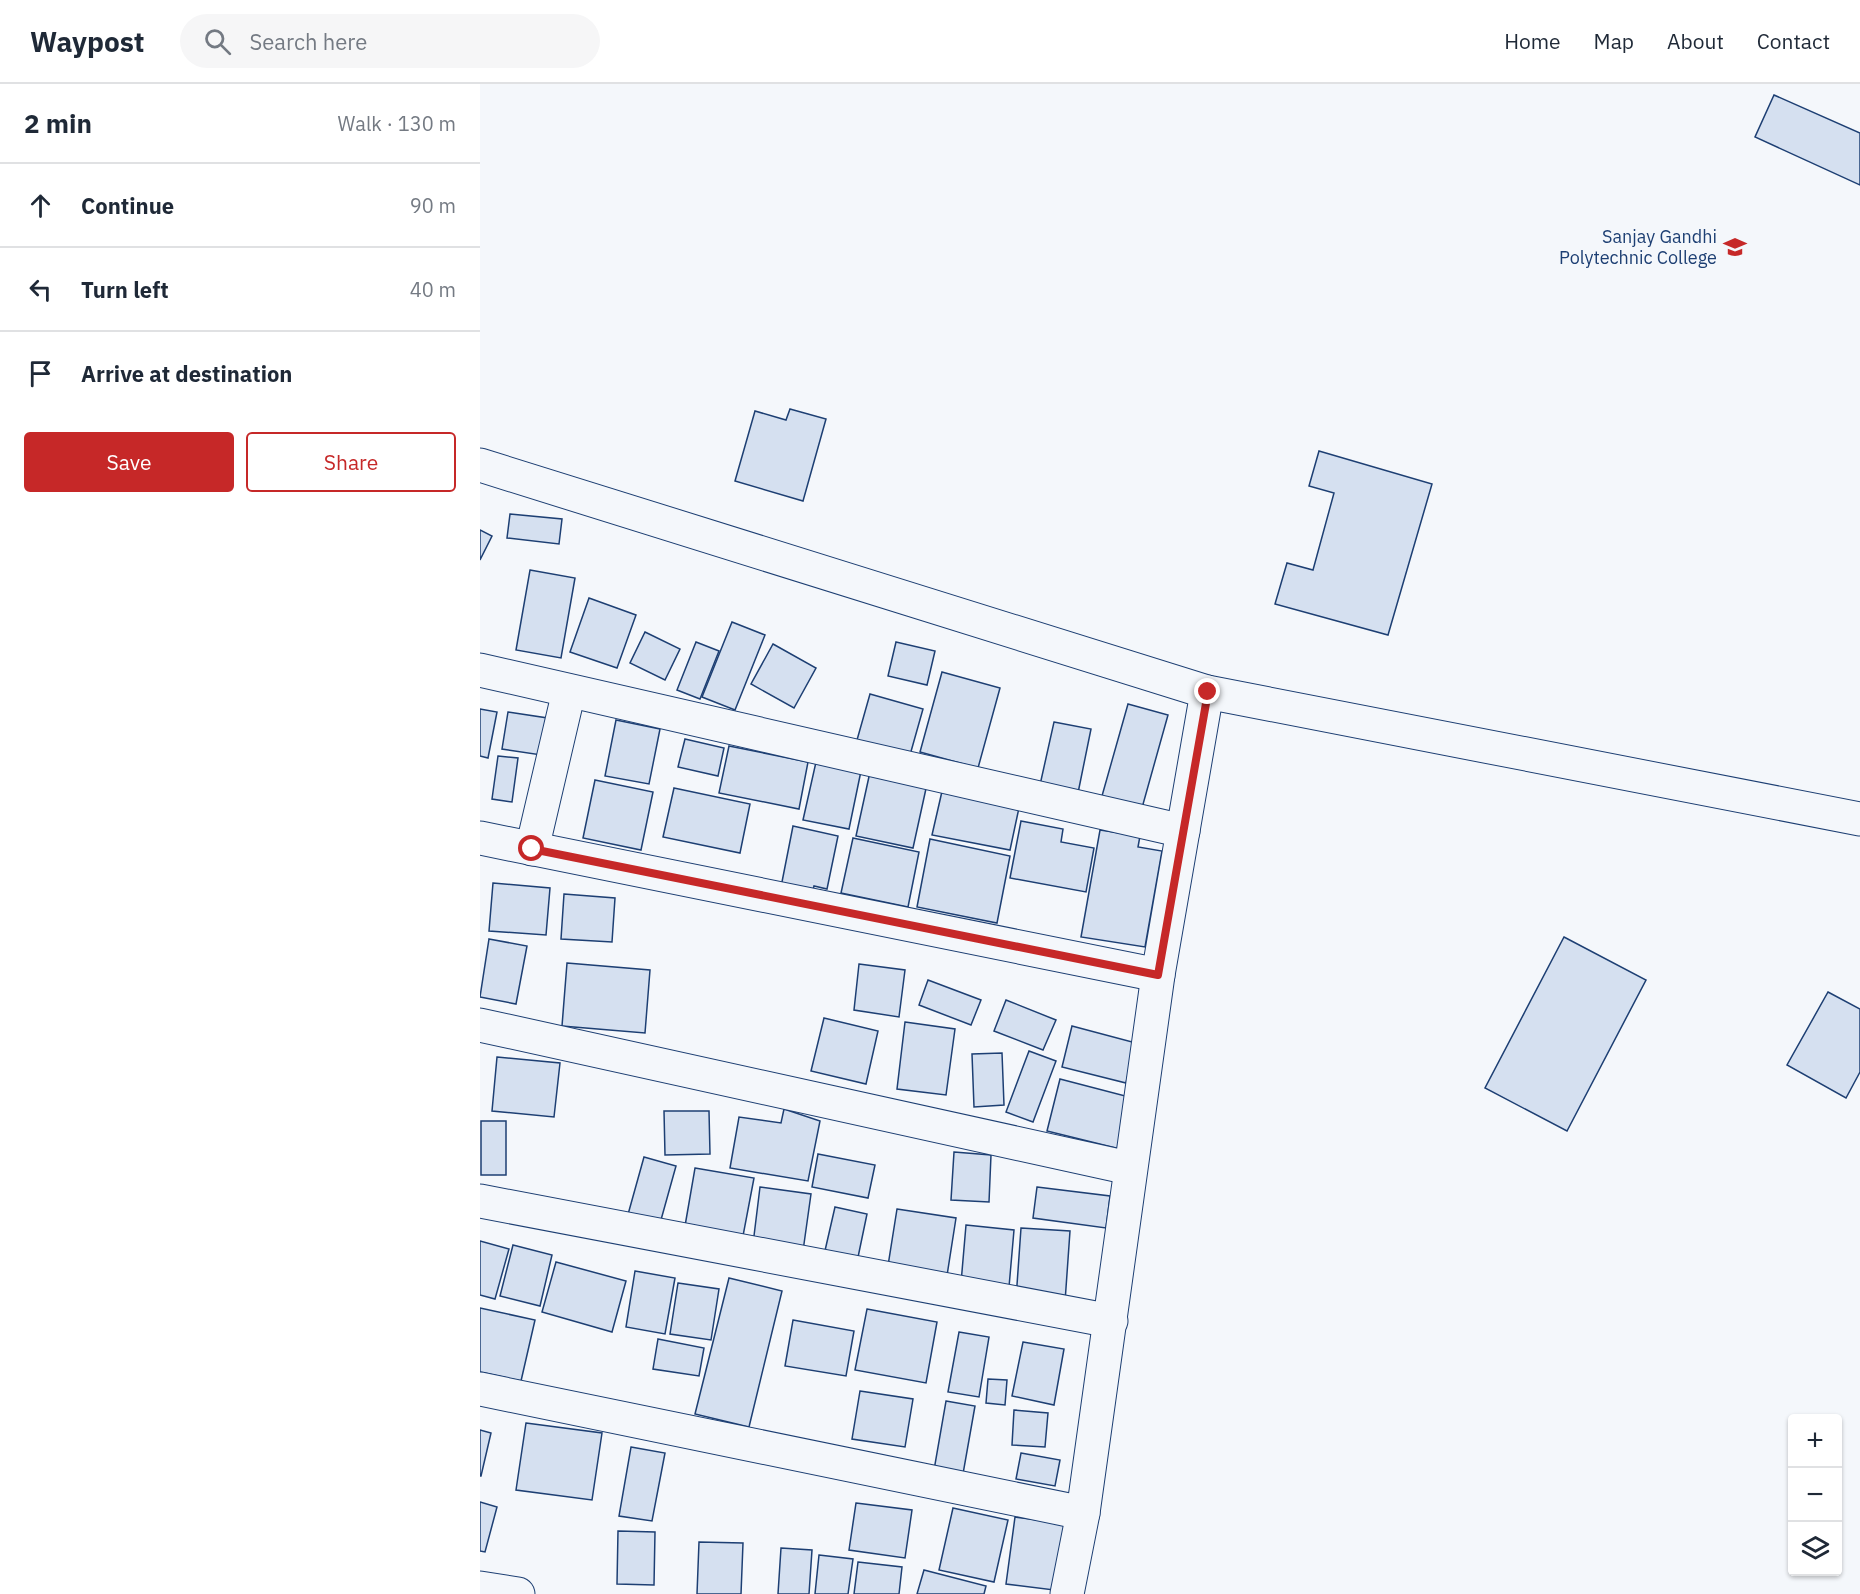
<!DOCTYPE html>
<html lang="en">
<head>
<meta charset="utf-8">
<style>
  :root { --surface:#fff; --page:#f6f6f7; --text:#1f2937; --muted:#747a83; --line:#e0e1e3; --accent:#c62828 }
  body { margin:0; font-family:"IBM Plex Sans",sans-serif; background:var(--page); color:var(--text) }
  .controls { position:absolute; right:18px; bottom:18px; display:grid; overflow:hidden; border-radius:6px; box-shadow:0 2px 4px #0004 }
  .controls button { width:54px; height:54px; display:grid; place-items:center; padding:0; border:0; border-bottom:2px solid var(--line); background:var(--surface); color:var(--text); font:30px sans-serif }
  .stop { position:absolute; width:18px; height:18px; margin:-14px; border:4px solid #c62828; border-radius:50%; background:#fff }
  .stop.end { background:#c62828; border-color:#fff; box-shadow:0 2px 6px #0008 }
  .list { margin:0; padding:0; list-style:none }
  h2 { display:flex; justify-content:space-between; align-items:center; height:78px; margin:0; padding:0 24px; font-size:26px }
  h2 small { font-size:20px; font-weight:400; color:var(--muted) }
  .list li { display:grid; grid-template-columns:39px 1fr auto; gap:18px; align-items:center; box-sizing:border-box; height:84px; padding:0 24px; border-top:2px solid var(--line) }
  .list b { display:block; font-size:22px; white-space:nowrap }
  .list em { font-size:20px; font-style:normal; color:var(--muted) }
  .actions { display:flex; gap:12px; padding:18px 24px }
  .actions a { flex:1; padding:14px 0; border:2px solid var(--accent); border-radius:6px; text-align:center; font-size:21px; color:var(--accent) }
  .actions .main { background:var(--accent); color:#fff }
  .icon { flex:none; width:33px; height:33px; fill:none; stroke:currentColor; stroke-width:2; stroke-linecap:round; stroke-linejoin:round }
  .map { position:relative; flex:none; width:1380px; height:1510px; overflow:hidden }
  header { display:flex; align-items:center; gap:36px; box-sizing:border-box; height:84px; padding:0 30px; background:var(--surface); border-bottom:2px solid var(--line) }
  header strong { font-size:28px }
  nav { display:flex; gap:33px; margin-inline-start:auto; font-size:21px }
  .search { width:420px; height:54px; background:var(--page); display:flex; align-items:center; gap:15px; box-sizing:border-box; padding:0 21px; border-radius:33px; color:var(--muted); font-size:22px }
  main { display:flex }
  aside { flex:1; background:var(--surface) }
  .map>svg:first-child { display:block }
</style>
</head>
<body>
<header>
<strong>Waypost</strong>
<div class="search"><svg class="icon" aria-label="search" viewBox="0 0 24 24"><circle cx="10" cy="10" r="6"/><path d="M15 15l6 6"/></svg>Search here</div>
<nav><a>Home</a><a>Map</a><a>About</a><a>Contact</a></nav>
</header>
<main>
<aside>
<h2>2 min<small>Walk · 130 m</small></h2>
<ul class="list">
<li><svg class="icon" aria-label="ahead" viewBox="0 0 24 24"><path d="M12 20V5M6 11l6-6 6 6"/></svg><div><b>Continue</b></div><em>90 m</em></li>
<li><svg class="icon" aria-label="left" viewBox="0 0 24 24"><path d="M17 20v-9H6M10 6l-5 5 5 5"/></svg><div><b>Turn left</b></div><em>40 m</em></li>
<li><svg class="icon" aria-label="arrive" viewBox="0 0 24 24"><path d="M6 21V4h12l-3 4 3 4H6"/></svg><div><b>Arrive at destination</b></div></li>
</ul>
<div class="actions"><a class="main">Save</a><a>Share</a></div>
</aside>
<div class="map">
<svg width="1380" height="1510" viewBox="0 0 1380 1510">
  <rect width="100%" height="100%" fill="#f4f7fb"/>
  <g fill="#d5e0f0" stroke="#1d3f73" stroke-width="1.5">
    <polygon points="1294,11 1380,49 1380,101 1275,53"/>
    <polygon points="310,325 346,335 323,417 255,397 275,327 306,336"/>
    <polygon points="839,367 952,400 908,551 795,520 807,479 833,486 854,409 829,402"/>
    <polygon points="30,430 82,435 79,460 27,454"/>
    <polygon points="0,446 12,452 0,476"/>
    <polygon points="50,486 95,494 81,574 36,566"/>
    <polygon points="109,514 156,531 137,584 90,568"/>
    <polygon points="252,538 285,551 255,626 222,613"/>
    <polygon points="165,548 200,565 185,596 150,579"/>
    <polygon points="216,558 239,567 220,615 197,606"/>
    <polygon points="416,558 455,567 447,601 408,592"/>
    <polygon points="293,560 336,584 314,624 271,600"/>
    <polygon points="462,588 520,604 498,684 440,668"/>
    <polygon points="390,610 443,625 430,671 377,656"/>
    <polygon points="648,620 688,631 660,731 620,719"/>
    <polygon points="0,625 17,628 8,674 0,672"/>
    <polygon points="28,628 74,635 68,672 22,665"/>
    <polygon points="136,636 180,645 169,700 125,692"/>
    <polygon points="574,638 611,645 598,709 560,701"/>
    <polygon points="205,655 244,664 238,692 198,683"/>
    <polygon points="249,662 328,678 319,725 239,709"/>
    <polygon points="18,672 38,674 32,718 12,715"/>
    <polygon points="336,678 381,687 369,745 323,736"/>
    <polygon points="390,688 447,700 433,764 376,752"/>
    <polygon points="115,696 173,708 161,766 103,754"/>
    <polygon points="463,703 540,719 530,766 452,751"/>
    <polygon points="194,704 270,720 260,769 183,753"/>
    <polygon points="541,737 583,745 581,758 614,764 606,808 530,794"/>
    <polygon points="313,742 358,752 347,805 334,802 332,810 301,803"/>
    <polygon points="620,746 660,752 658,763 682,767 665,863 601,853"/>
    <polygon points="373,754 439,768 428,823 361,809"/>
    <polygon points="450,755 530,772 517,839 437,823"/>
    <polygon points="13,799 70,804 66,851 9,847"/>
    <polygon points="84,810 135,814 132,858 81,855"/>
    <polygon points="1084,853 1166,896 1087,1047 1005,1004"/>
    <polygon points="9,855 47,862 36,920 0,913"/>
    <polygon points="87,879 170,886 165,949 82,942"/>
    <polygon points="379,880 425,886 419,933 374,926"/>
    <polygon points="448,896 501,916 491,941 439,921"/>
    <polygon points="1348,908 1380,925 1380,988 1366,1014 1307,981"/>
    <polygon points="526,916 576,936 563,966 514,947"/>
    <polygon points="344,934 398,947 386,1000 331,987"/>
    <polygon points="425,938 475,945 466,1011 417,1005"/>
    <polygon points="592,942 656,959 646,999 582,983"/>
    <polygon points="549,967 576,977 553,1038 526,1028"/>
    <polygon points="522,969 524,1021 494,1023 492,970"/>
    <polygon points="17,973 80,979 74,1033 12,1027"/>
    <polygon points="580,995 653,1014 640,1065 567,1047"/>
    <polygon points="304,1025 340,1037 328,1097 250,1084 259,1033 301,1039"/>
    <polygon points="184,1027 229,1027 230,1070 185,1071"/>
    <rect x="1" y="1037" width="25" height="54"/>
    <polygon points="474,1068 511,1071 509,1118 471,1116"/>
    <polygon points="338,1070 395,1081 388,1114 332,1103"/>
    <polygon points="164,1073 196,1082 179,1143 147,1134"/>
    <polygon points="215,1084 274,1094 263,1152 205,1142"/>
    <polygon points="280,1103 331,1110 323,1167 273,1160"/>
    <polygon points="557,1103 630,1112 626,1144 553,1134"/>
    <polygon points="355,1123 387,1130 377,1178 344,1171"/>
    <polygon points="417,1125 476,1134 466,1198 407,1188"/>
    <polygon points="486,1141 534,1146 529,1203 481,1199"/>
    <polygon points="541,1144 590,1147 585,1218 536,1215"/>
    <polygon points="0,1157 29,1165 15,1215 0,1211"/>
    <polygon points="33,1161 72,1171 60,1222 20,1212"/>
    <polygon points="76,1178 146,1197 132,1248 62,1228"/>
    <polygon points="155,1187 195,1194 185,1250 146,1243"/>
    <polygon points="249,1194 302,1207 269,1343 215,1330"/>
    <polygon points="198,1199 239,1205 231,1256 190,1250"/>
    <polygon points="0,1224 55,1236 41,1297 0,1288"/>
    <polygon points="387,1225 457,1238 446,1299 375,1286"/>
    <polygon points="313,1236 374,1247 366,1292 305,1282"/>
    <polygon points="479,1248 509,1253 499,1313 468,1308"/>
    <polygon points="178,1255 224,1264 219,1292 173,1285"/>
    <polygon points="543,1258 584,1265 574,1321 532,1312"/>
    <polygon points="508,1295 527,1296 525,1321 506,1319"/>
    <polygon points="380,1307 433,1315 425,1363 372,1355"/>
    <polygon points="466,1317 495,1322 483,1390 454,1386"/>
    <polygon points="534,1326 568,1329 565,1363 532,1361"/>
    <polygon points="46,1339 122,1349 112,1416 36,1406"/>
    <polygon points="0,1346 11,1349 1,1392 0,1392"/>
    <polygon points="151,1363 185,1369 172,1437 139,1432"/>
    <polygon points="541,1369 580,1376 575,1402 536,1395"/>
    <polygon points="0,1418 17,1423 5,1468 0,1467"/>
    <polygon points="376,1419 432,1426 425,1474 369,1466"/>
    <polygon points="473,1424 528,1436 514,1498 459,1486"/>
    <polygon points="535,1433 590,1440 582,1507 526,1500"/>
    <polygon points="138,1447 175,1448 174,1501 137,1500"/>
    <polygon points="219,1458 263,1459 261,1510 217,1510"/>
    <polygon points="301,1464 332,1466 329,1510 298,1510"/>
    <polygon points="339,1471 373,1475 368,1510 335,1510"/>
    <polygon points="378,1478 422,1483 419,1510 374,1510"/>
    <polygon points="444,1486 506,1502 504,1510 437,1510"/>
  </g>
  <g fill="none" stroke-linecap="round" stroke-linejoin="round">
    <g stroke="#1d3f73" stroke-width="35">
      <g id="street">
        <polyline points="0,381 727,608 678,891 603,1429 587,1510"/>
        <polyline points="0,586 703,747"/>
        <polyline points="727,608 1380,735"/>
        <polyline points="0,754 678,891"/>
        <polyline points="52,765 89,607"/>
        <polyline points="0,941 649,1084"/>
        <polyline points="0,1117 631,1237"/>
        <polyline points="0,1305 603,1429"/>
        <polyline points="0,1504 38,1510"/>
      </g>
    </g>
    <use href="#street" stroke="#f4f7fb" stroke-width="33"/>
  </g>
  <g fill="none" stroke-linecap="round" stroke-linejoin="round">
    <polyline stroke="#c62828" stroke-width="8" points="52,765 678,891 728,608"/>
  </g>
  <defs>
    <g id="university-bare" transform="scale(1.8)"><path d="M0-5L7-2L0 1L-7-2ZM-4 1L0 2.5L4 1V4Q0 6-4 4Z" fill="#c62828" stroke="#f4f7fb" stroke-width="2.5" paint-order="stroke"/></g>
  </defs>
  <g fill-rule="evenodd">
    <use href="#university-bare" x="1255" y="163"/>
  </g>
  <g text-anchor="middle" stroke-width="4.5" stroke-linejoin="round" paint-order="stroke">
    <g font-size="18" fill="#1d3f73" stroke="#f4f7fb" text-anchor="end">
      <text x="1237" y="159">Sanjay Gandhi<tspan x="1237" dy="21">Polytechnic College</tspan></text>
    </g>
  </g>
</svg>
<div class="controls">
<button>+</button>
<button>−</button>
<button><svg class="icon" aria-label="layers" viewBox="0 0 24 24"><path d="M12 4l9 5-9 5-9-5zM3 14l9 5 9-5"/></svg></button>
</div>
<div class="stop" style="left:52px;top:765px"></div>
<div class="stop end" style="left:728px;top:608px"></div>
</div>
</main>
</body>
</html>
